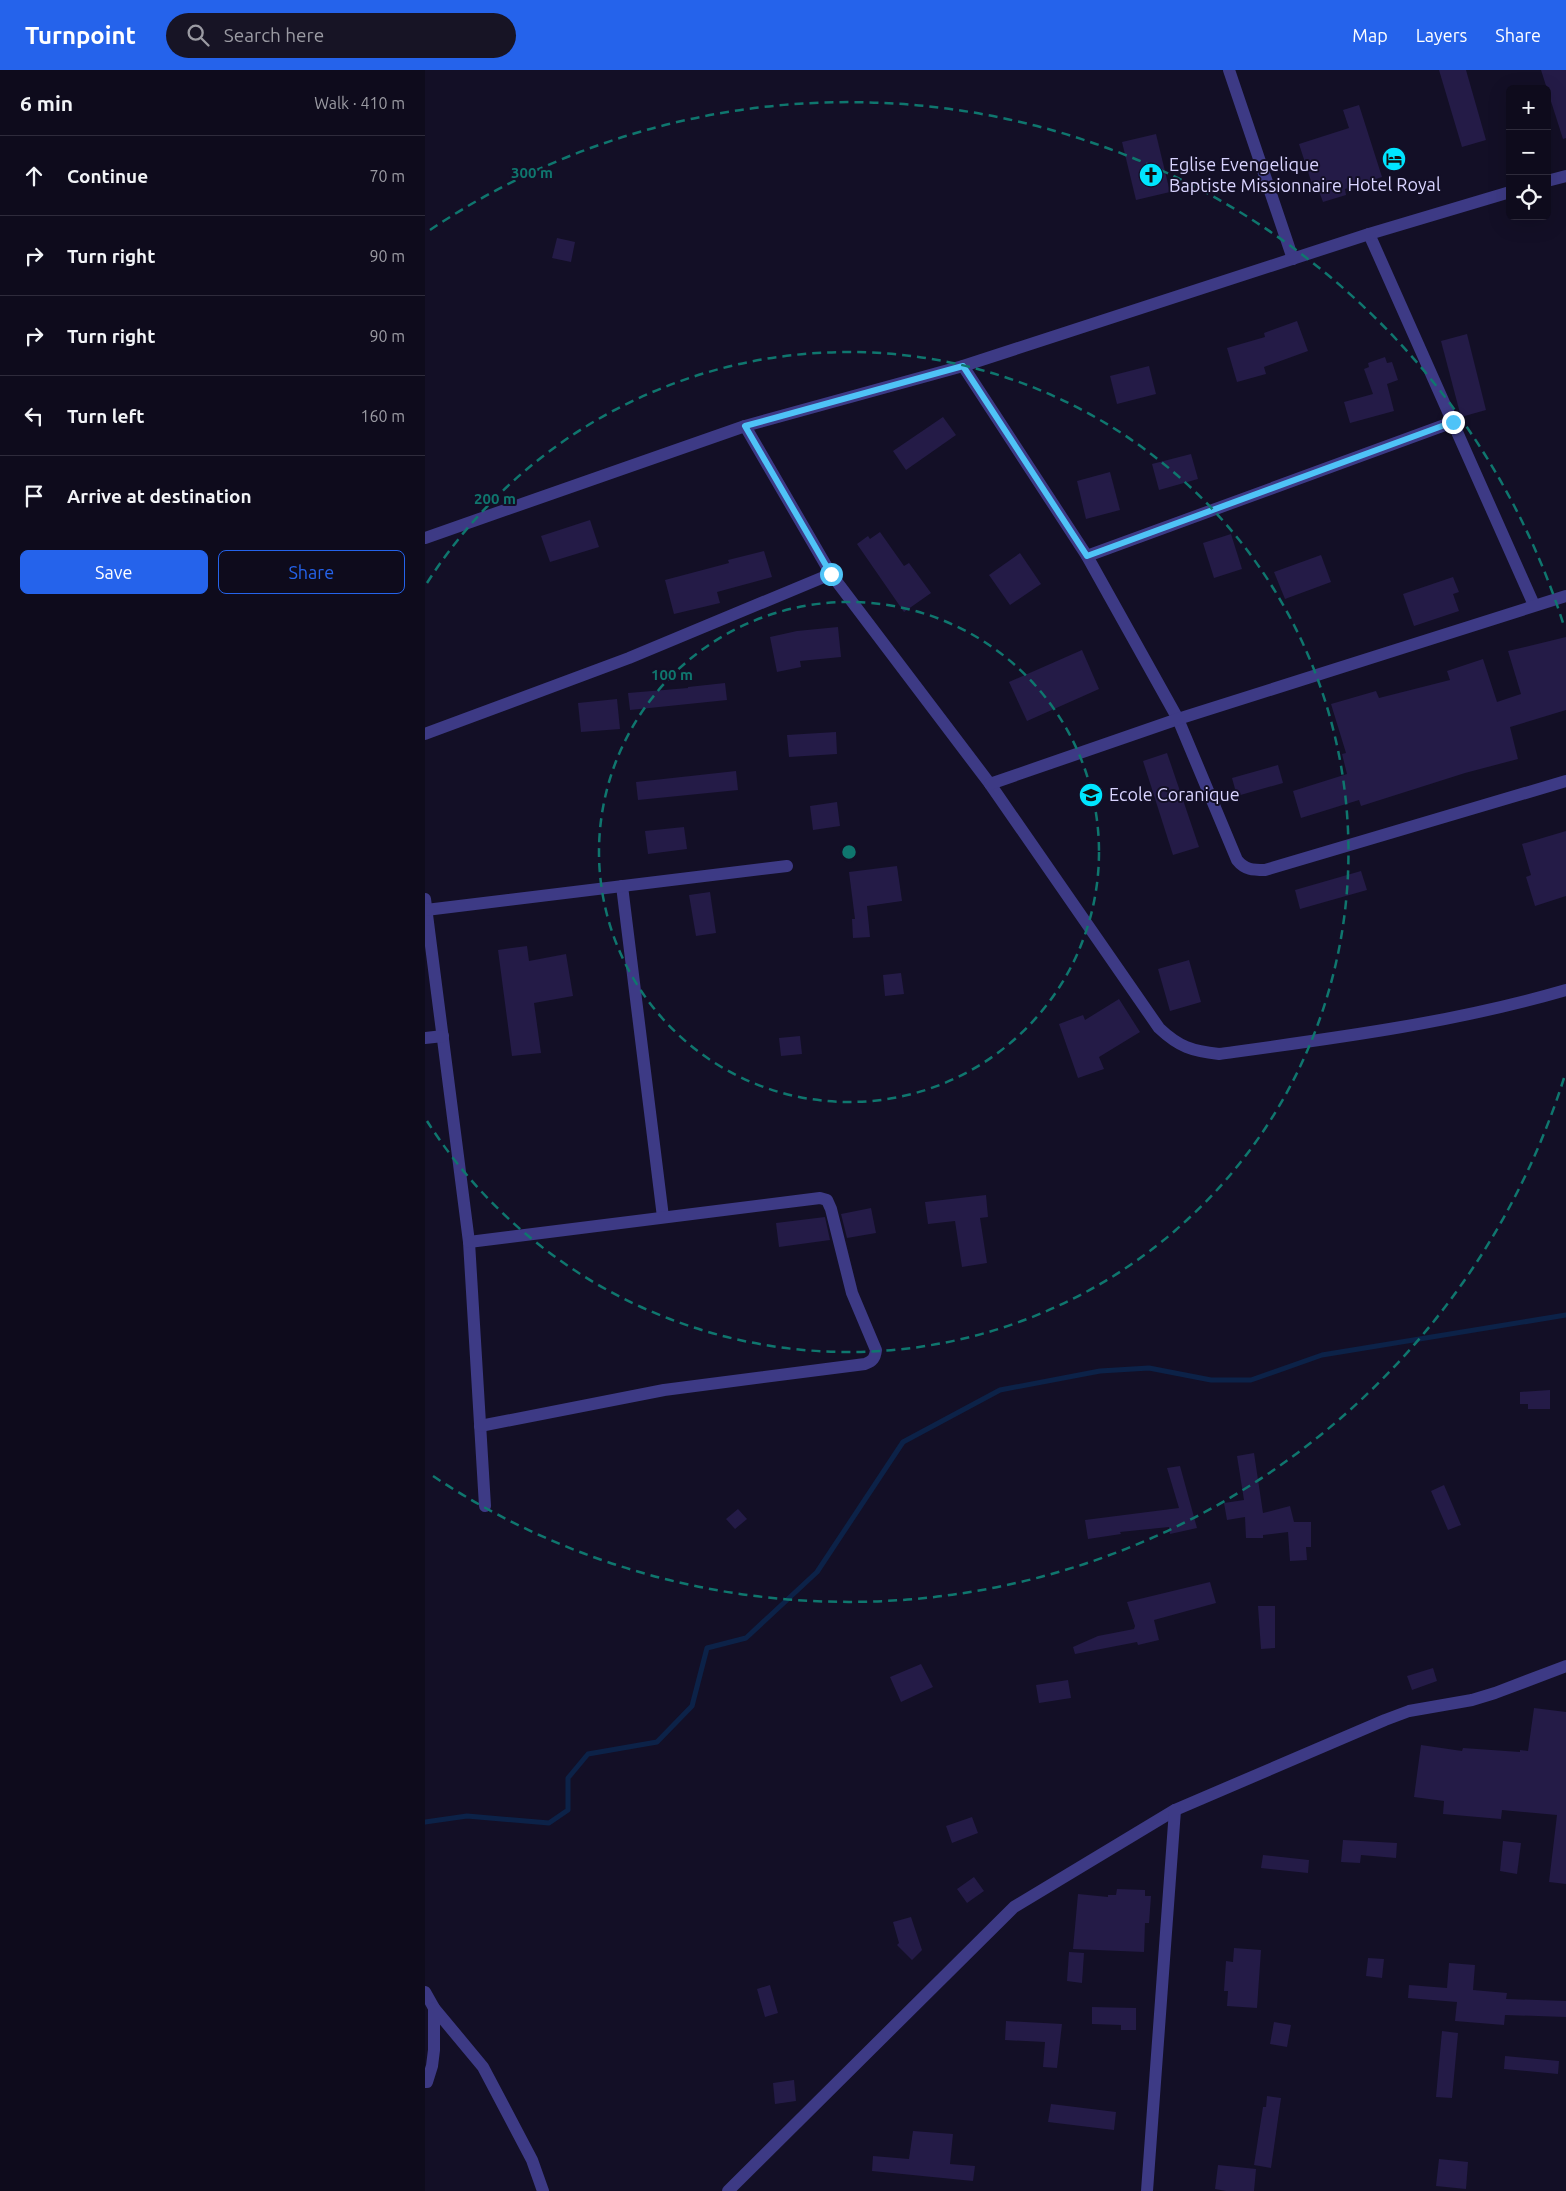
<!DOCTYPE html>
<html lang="en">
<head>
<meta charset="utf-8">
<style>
  :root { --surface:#0e0b1c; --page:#171425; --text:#f1f3f6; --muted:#9b9ba3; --line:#2e2b3b; --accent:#2563eb }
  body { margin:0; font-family:Ubuntu,sans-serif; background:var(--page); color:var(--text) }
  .controls { position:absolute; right:15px; top:15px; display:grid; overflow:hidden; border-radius:8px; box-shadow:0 5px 20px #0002 }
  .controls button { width:45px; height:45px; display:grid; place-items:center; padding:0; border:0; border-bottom:1px solid var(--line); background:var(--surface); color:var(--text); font:25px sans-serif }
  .stop { position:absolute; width:15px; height:15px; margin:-11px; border:4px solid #4fc3f7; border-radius:50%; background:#fff }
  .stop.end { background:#4fc3f7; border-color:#fff; box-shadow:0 1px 5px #0008 }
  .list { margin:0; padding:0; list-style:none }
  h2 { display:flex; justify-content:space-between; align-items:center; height:65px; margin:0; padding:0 20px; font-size:21px }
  h2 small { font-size:16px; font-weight:400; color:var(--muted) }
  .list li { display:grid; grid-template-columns:32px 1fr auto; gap:15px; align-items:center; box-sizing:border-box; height:80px; padding:0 20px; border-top:1px solid var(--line) }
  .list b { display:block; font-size:19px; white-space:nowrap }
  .list em { font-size:16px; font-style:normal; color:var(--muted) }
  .actions { display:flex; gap:10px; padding:15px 20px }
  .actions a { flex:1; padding:11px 0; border:1px solid var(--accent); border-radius:8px; text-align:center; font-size:18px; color:var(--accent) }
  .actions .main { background:var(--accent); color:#fff }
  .icon { flex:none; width:28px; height:28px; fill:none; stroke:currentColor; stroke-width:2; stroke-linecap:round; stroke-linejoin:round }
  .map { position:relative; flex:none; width:1141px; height:2121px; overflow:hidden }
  header { display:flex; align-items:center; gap:30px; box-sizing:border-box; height:70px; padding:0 25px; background:var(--accent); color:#fff }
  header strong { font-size:24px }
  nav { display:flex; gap:28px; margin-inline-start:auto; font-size:18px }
  .search { width:350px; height:45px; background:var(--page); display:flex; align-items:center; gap:12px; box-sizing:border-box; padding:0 18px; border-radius:28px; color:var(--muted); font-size:19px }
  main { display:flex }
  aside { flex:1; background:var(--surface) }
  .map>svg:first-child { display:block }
</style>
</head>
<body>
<header>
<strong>Turnpoint</strong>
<div class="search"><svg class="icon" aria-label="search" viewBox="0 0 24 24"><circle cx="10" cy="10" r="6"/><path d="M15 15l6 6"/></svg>Search here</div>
<nav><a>Map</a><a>Layers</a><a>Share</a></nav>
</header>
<main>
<aside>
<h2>6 min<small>Walk · 410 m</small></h2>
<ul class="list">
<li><svg class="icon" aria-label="ahead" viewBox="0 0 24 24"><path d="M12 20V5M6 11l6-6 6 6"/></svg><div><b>Continue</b></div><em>70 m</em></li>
<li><svg class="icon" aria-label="right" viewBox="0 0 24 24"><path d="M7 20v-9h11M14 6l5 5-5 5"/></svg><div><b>Turn right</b></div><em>90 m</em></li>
<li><svg class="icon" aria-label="right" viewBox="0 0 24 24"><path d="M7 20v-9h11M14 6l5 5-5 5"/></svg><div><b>Turn right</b></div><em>90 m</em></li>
<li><svg class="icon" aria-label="left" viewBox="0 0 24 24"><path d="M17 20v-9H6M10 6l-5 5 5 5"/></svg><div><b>Turn left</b></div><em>160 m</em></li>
<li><svg class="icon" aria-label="arrive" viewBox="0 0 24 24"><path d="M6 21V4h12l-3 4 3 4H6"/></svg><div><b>Arrive at destination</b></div></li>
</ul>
<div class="actions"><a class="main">Save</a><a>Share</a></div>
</aside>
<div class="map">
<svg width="1141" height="2121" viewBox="0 0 1141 2121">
  <rect width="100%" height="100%" fill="#130f26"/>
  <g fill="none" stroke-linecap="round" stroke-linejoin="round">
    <polyline stroke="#0c2248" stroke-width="5" points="0,1752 42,1746 124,1753 143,1740 143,1708 163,1684 232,1672 267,1636 282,1578 321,1568 392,1502 478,1372 575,1320 675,1301 724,1298 786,1310 826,1310 897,1285 1141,1245"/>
  </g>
  <g fill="#241b47">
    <polygon points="1014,0 1041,0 1061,70 1037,77"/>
    <polygon points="1116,0 1141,0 1141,68 1138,69"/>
    <polygon points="934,35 957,107 920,119 921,125 898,132 891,113 887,114 874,74 924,58 918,40"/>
    <polygon points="731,64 745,122 711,130 697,72"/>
    <polygon points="132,168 150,172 146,192 127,188"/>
    <polygon points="872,251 883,281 839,297 841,304 812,312 802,278 840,267 839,263"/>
    <polygon points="1042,264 1061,340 1036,347 1016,271"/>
    <polygon points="960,287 962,293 967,292 973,310 962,314 969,341 925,353 919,332 948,324 939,299 944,297 943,293"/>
    <polygon points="724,296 731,324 692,334 685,306"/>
    <polygon points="518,347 531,365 481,400 468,381"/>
    <polygon points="766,384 773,409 734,420 727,394"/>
    <polygon points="685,402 695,440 661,449 652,411"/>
    <polygon points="165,450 174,477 125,492 116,466"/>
    <polygon points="455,462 479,496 484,493 506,523 479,542 432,474 443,466 445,469"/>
    <polygon points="806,464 817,499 789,508 778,473"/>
    <polygon points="339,481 347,507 292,522 295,533 249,544 240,510 304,493 303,490"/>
    <polygon points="595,483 616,514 585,535 564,505"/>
    <polygon points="896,485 906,512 860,529 849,502"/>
    <polygon points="1028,507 1034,522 1028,524 1034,541 989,556 978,524"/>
    <polygon points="413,557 416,587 375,591 376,597 352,602 345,567 372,561"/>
    <polygon points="1141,567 1141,640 1085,657 1093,689 1040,703 936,736 934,730 876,748 868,721 922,704 917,684 921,683 906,634 951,621 954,628 1025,610 1022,601 1058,589 1072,632 1096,624 1083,581"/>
    <polygon points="657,580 674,619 602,651 584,612"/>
    <polygon points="300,613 302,630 205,640 203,623 263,618 263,617"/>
    <polygon points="192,629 195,659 156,662 153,633"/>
    <polygon points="411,662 412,684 364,687 362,665"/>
    <polygon points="742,683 774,777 748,785 718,691"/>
    <polygon points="853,695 858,713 812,726 807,708"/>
    <polygon points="311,701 313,720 213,730 211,712"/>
    <polygon points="412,732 415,756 388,760 385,736"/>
    <polygon points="259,757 262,779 223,784 220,761"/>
    <polygon points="1141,761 1141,826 1110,836 1101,807 1106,805 1097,774"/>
    <polygon points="472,796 477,831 442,836 445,867 428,868 427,849 430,849 424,802"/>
    <polygon points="936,801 942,820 875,839 870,820"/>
    <polygon points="285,822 291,863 271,866 264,825"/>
    <polygon points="102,876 104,891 141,884 148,926 109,933 116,983 87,986 73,880"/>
    <polygon points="764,890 776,932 745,941 733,899"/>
    <polygon points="476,903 479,924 460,926 458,905"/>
    <polygon points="694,929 715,962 674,987 679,999 653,1008 634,954 658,945 660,950"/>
    <polygon points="375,966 377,984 356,986 354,968"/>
    <polygon points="561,1125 563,1147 555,1148 562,1193 537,1197 530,1151 503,1154 500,1132"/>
    <polygon points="446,1138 451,1163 422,1168 416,1144"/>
    <polygon points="400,1147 405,1170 354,1177 351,1153"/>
    <polygon points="1125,1320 1125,1339 1103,1339 1103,1334 1095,1334 1095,1322"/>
    <polygon points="829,1383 838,1443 865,1436 869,1452 886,1452 886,1477 881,1477 882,1490 865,1491 863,1462 838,1465 838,1468 821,1468 820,1447 802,1450 799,1433 819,1430 812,1386"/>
    <polygon points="755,1396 772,1458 745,1464 744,1457 695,1462 696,1464 663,1469 660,1450 754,1438 742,1398"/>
    <polygon points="1019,1415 1036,1455 1023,1460 1006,1421"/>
    <polygon points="313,1439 322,1449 310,1459 301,1449"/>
    <polygon points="785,1512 791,1533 729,1550 734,1570 713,1575 712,1572 650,1584 648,1577 673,1566 709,1559 710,1556 702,1532"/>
    <polygon points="833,1536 850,1536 850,1578 836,1579"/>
    <polygon points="496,1594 508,1617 476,1632 465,1607"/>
    <polygon points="1008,1598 1012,1611 987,1620 982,1606"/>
    <polygon points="643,1610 646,1628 614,1633 611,1615"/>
    <polygon points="1109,1638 1141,1642 1141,1814 1124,1812 1132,1745 1077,1740 1076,1749 1018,1744 1019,1731 989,1727 996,1675 1037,1681 1038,1678 1095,1682 1095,1680 1103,1681"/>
    <polygon points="547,1747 553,1763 527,1773 521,1756"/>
    <polygon points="918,1770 972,1773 971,1788 936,1785 935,1793 916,1792"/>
    <polygon points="1078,1771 1096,1773 1092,1804 1075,1801"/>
    <polygon points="838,1785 884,1790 883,1803 836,1798"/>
    <polygon points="549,1807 559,1821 542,1833 532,1819"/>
    <polygon points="692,1819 720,1820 720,1826 726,1826 724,1853 720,1853 719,1882 648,1879 653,1824 683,1827 683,1825 691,1825"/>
    <polygon points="486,1847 497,1880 487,1890 472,1875 474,1873 468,1852"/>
    <polygon points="809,1878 836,1880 832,1938 802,1936 803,1921 799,1921 801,1891 808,1892"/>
    <polygon points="644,1882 659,1883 657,1913 642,1911"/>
    <polygon points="943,1888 959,1889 957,1908 941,1906"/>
    <polygon points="1024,1893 1050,1895 1048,1920 1082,1923 1081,1929 1141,1931 1141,1947 1080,1945 1079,1955 1030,1951 1032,1932 983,1928 984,1915 1022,1918"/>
    <polygon points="345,1915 353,1943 340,1947 332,1919"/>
    <polygon points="667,1937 711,1938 711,1960 696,1960 696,1955 667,1954"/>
    <polygon points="581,1951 637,1954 632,1998 618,1997 620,1972 580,1970"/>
    <polygon points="849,1952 866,1955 862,1977 845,1974"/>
    <polygon points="1017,1961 1033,1963 1027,2028 1011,2027"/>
    <polygon points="1080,1986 1134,1991 1133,2004 1079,1999"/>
    <polygon points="369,2010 371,2031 350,2034 348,2013"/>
    <polygon points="842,2026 856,2028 846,2098 829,2095 838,2037 841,2037"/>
    <polygon points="626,2034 691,2042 689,2060 623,2052"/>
    <polygon points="488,2061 528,2064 525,2094 550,2096 548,2111 447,2101 448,2086 484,2089"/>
    <polygon points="1014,2089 1043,2092 1041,2119 1011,2116"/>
    <polygon points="793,2095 831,2099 829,2121 801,2121 790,2119"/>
  </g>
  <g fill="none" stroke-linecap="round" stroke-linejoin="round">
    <g stroke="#3d3a85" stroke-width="12">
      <polyline points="804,0 868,189"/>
      <polyline points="1122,111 1141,106"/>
      <polyline points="944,164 1109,535"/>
      <path d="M538,296L662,486L753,649L812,790C820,800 828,800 840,800L1141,711"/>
      <path d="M320,356L406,504L565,714L734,958C754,977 767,981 794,984C911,968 1027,953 1141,920"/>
      <polyline points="0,468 320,356 538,296 944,164 1085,122"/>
      <polyline points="662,486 1028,352"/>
      <polyline points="0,664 204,588 406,504"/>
      <polyline points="565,714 753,649 1141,526"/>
      <polyline points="197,816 238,1147"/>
      <polyline points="0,829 44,1172 60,1436"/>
      <polyline points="1,840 362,796"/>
      <polyline points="0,968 18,966"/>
      <path d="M44,1172L395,1128L402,1130L406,1139L427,1223L451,1280C450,1288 448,1291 440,1294L239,1320L55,1356"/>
      <polyline points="0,1922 9,1938 58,1997 107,2090 118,2121"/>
      <polyline points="0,2012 2,2012 7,1996 9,1980 9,1938"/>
      <polyline points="303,2121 589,1837 750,1740 960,1650 984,1641 1047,1630 1070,1623 1141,1596"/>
      <polyline points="722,2121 750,1740"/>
    </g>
  </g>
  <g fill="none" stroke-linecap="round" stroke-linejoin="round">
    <polyline stroke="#4fc3f7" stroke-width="6" points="406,504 320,356 538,296 662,486 1028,352"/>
  </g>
  <g fill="none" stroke="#0f766e" stroke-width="2.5" stroke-dasharray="9 6">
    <circle cx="424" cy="782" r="250"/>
    <path d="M2 513A500 500 0 1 1 2 1051"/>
    <path d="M1139 1008A750 750 0 0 1 5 1404M5 160A750 750 0 0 1 1139 556"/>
  </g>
  <defs>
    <g id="hotel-disc" transform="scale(1.25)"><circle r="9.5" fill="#00e5ff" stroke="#130f26"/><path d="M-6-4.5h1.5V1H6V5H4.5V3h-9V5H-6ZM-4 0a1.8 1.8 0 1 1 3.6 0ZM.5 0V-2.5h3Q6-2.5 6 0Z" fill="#111"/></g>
    <g id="church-disc" transform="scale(1.25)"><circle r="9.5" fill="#00e5ff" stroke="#130f26"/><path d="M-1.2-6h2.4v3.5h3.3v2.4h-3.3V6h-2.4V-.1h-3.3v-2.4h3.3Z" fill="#111"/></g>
    <g id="school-disc" transform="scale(1.25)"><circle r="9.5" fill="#00e5ff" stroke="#130f26"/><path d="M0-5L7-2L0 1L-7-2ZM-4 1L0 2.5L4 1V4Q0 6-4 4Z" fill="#111"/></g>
  </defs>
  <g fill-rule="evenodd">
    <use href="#hotel-disc" x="969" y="89"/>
    <use href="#church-disc" x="726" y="105"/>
    <use href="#school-disc" x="666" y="725"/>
  </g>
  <g text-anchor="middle" stroke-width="4" stroke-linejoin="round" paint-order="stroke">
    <g font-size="18" fill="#d9d4ff" stroke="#130f26" text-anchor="start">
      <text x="744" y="101">Eglise Evengelique<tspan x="744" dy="21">Baptiste Missionnaire</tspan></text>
      <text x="969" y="121" text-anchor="middle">Hotel Royal</text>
      <text x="684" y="731">Ecole Coranique</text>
    </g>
  </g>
  <circle cx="424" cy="782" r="8" fill="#0f766e" stroke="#130f26" stroke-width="2.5"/>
  <g font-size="15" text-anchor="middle" font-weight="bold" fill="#0f766e" stroke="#130f26" stroke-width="4" stroke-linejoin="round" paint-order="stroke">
    <text x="107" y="108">300 m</text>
    <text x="70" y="434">200 m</text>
    <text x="247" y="610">100 m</text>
  </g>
</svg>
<div class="controls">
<button>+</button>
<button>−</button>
<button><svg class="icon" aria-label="locate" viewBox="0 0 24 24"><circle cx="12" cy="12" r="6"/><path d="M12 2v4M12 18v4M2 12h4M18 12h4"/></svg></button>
</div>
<div class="stop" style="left:406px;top:504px"></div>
<div class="stop end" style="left:1028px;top:352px"></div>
</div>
</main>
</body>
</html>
